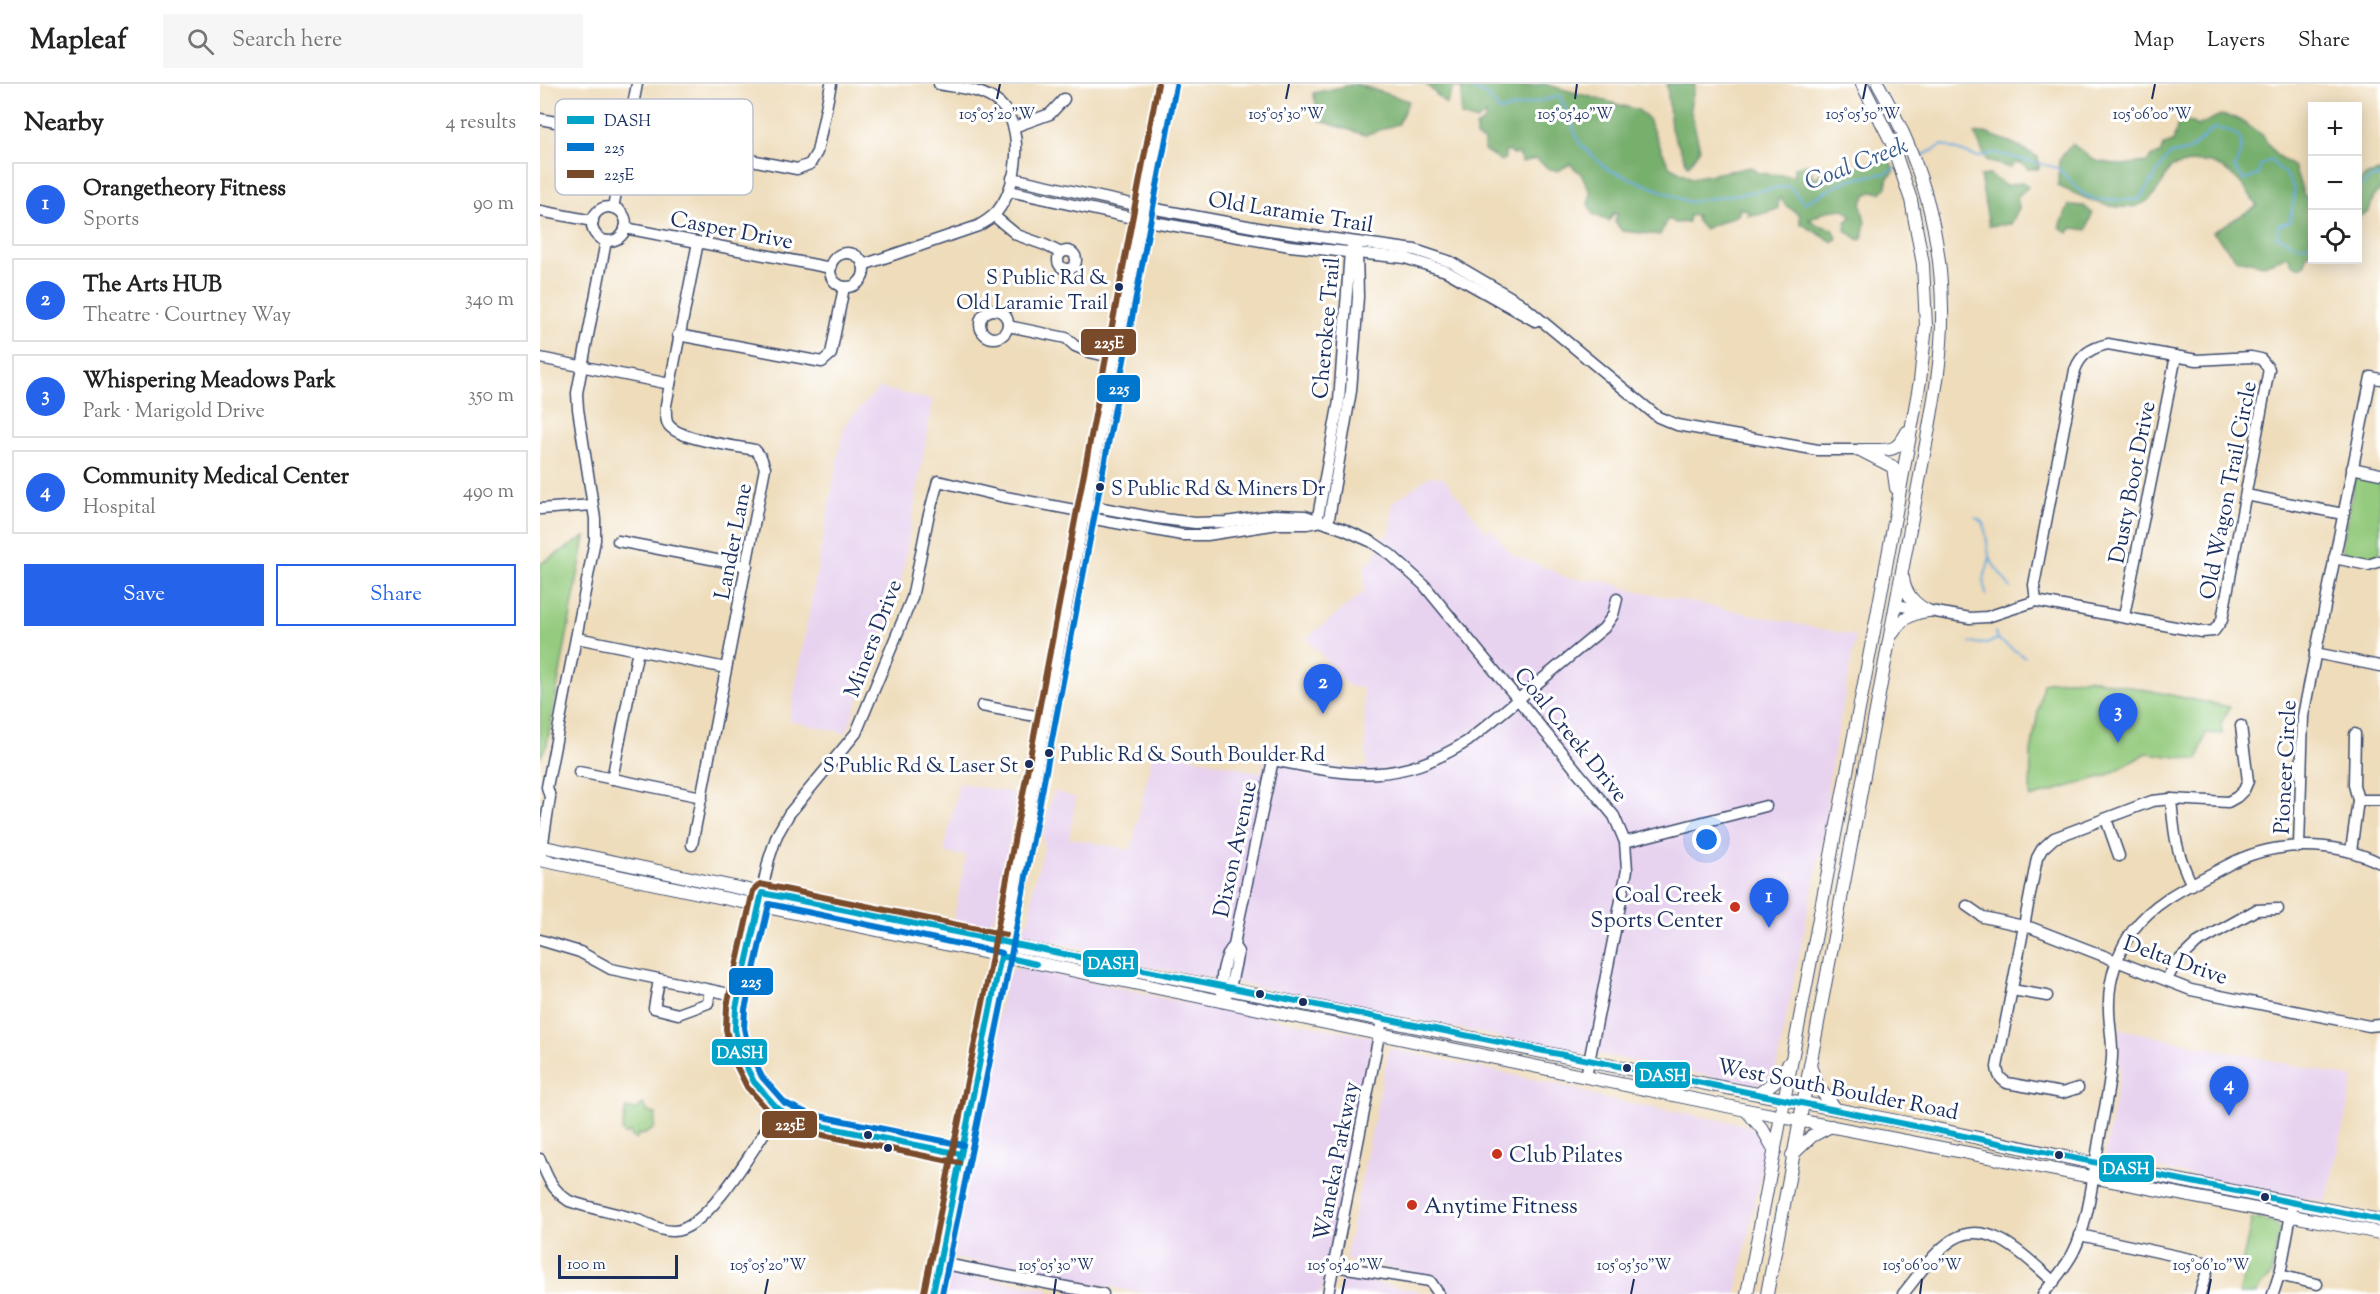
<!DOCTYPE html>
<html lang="en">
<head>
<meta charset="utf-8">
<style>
  :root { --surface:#fff; --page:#f6f6f6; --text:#222; --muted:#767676; --line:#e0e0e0; --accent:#2563eb }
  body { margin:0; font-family:"Sorts Mill Goudy",serif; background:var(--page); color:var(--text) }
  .controls { position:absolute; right:18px; top:18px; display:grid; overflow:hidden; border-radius:0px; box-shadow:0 3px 15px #0003 }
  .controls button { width:54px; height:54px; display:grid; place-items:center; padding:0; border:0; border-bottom:2px solid var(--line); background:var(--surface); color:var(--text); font:30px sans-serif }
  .scale { position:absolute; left:18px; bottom:15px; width:120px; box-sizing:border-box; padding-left:6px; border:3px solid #1b2f5e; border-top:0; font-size:16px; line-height:21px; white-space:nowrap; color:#1b2f5e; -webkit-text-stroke:4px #fff; paint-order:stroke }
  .you { position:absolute; left:1167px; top:756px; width:21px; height:21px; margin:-15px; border:4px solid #fff; border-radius:50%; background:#1a73e8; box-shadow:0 0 0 9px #1a73e833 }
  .badge { display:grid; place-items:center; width:39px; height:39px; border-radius:50%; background:var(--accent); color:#fff; font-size:20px; font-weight:700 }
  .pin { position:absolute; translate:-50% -50px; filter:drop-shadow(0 2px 3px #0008) }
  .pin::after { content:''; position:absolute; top:32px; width:21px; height:18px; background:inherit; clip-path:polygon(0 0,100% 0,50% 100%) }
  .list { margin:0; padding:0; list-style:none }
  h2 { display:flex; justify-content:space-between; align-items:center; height:78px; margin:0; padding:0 24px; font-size:26px }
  h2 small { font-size:20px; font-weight:400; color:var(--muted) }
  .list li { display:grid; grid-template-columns:39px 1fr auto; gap:18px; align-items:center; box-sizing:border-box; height:84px; margin:0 12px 12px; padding:0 12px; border:2px solid var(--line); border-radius:0px }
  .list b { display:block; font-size:22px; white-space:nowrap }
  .list p { margin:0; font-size:20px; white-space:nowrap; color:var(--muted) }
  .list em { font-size:20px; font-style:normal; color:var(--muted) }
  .actions { display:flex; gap:12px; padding:18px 24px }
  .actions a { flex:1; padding:14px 0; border:2px solid var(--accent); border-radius:0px; text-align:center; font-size:21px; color:var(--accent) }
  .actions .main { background:var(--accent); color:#fff }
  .icon { flex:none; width:33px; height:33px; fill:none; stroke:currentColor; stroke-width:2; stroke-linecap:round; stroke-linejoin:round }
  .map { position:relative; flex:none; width:1840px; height:1210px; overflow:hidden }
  header { display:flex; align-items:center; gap:36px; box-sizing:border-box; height:84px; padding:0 30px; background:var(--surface); border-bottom:2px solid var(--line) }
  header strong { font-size:28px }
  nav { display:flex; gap:33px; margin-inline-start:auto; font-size:21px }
  .search { width:420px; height:54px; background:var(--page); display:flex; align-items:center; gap:15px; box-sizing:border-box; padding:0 21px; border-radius:0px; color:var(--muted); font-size:22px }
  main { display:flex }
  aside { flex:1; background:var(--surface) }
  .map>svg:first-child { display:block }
</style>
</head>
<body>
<header>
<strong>Mapleaf</strong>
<div class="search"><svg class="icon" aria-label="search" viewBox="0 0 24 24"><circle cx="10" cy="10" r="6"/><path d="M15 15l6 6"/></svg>Search here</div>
<nav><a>Map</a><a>Layers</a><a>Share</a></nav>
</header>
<main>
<aside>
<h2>Nearby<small>4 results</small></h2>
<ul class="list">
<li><span class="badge">1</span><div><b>Orangetheory Fitness</b><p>Sports</p></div><em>90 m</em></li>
<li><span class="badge">2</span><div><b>The Arts HUB</b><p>Theatre · Courtney Way</p></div><em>340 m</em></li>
<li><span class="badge">3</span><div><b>Whispering Meadows Park</b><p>Park · Marigold Drive</p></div><em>350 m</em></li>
<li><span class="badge">4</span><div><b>Community Medical Center</b><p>Hospital</p></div><em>490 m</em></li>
</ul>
<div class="actions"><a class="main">Save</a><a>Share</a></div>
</aside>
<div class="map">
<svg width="1840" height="1210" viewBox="0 0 1840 1210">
  <rect width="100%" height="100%" fill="#fff"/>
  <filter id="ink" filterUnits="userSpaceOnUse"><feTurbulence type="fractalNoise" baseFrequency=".0167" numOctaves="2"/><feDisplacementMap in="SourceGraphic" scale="12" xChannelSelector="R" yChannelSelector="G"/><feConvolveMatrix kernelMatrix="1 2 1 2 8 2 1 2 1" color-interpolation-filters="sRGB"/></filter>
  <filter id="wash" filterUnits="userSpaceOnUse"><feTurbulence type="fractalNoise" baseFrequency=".008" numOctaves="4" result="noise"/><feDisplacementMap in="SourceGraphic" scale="24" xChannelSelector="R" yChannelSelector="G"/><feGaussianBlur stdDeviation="1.35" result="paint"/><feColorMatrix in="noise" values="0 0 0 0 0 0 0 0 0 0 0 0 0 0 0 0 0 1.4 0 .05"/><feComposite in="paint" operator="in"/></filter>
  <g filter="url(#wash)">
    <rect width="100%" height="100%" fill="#eedcba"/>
    <g fill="#e7d2ef">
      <polygon points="339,304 393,316 360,504 306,649 249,637 304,341"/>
      <polygon points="890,392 904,394 946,448 951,445 972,471 1010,485 1027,494 1069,498 1088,505 1316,552 1288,700 1287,735 1235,990 1227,998 1214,1001 1063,971 1035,969 698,899 597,881 574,870 489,854 482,849 490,832 493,802 504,765 503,745 514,707 536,714 529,754 591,766 614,664 721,689 727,668 805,684 827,683 823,605 807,601 767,554 824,508 825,481 833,476 843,454 851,448 852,419"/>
      <polygon points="419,699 478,710 455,833 444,841 434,843 413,838 426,772 404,768"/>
      <polygon points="482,884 587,905 617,913 833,953 781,1210 609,1210 407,1173 467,890 474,885"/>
      <polygon points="1580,945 1814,994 1786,1118 1570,1075 1565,1069 1580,988"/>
      <polygon points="849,964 1024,1002 1066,1015 1207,1041 1219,1047 1225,1068 1196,1210 904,1210 887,1192 805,1176"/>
      <polygon points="405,1188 509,1205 508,1210 401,1210"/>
      <polygon points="802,1193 880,1207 879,1210 799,1210"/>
    </g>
    <g fill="#94cb7e" stroke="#587d6e" stroke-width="1.5">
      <polygon points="1821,390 1840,394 1840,467 1838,473 1829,476 1806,471 1802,464 1815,395"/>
      <polygon points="45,453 7,660 0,674 0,480"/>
      <path d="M1547,594L1690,623L1681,639L1682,650L1666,649L1658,676L1607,669L1568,691L1490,714L1491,668L1503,599C1518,595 1532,597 1547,594Z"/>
      <polygon points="103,1020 108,1028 116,1030 114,1045 103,1051 98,1050 97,1055 94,1055 89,1048 85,1051 82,1047 86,1024 95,1026"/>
      <polygon points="1712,1134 1734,1138 1740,1146 1731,1191 1720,1203 1717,1210 1699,1210 1706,1184 1702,1180"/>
    </g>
    <g fill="#77af6d" stroke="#496f66" stroke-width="1.5">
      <polygon points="816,0 869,17 858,40 825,51 781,37 773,9"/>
      <polygon points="886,0 980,0 984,2 1004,0 1098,26 1107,33 1129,82 1151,94 1211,83 1218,89 1254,92 1254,83 1270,80 1273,96 1281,89 1291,95 1298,85 1350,75 1354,88 1347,95 1347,103 1340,109 1333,107 1326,111 1321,120 1325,139 1322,155 1319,156 1305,146 1306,138 1312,132 1303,125 1286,127 1269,136 1278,141 1293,145 1297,154 1293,158 1260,139 1260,131 1245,121 1241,114 1238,115 1238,125 1218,131 1208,131 1208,127 1200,124 1198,131 1164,145 1156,136 1157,131 1149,132 1148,138 1135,139 1131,136 1127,136 1120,151 1082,147 1075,138 1077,130 1074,129 1069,137 1054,131 1048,120 1051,109 1041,90 1030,80 1018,87 1008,84 996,75 982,78 977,69 974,71 968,67 965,69 965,75 961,77 944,66 944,57 936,53 936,43 945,37 946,30 937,37 921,32 922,4 914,3 906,20"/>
      <polygon points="1127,0 1155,0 1150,24 1160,65 1148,82 1131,45"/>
      <path d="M1681,31L1696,34L1721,50L1735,70L1754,83L1764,111L1772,118V169L1766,171L1765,181L1760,184L1752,180L1748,172L1724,181L1696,175L1673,148L1717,122C1704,100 1684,75 1655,78C1647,79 1639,82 1631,83C1625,93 1619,108 1610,115C1584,136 1544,113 1518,102L1519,76L1532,60L1556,77L1581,81L1607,78L1612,72L1620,70L1624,61L1633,58L1638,39L1649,37L1657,42Z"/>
      <polygon points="1445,49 1470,58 1498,73 1499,85 1488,85 1482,79 1475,79 1470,84 1447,77 1435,50"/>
      <polygon points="1840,88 1840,107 1835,110 1829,127 1818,133 1818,98 1827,91"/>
      <polygon points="1450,91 1466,102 1483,98 1488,103 1477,113 1479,124 1471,140 1449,142 1440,92"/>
      <polygon points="1529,121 1544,122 1552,129 1547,146 1533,144 1528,149 1520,143"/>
    </g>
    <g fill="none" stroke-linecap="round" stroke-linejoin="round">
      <g stroke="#68abdd" stroke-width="2">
        <polyline points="919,0 945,10 960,27 1020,12 1040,60 1067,85 1149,118 1249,102 1264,119 1308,96 1346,89 1356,84"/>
        <path d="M1378,74L1403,61L1437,73L1455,69L1518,84L1542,109L1555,116H1599L1629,71L1650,66L1674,44C1704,47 1707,59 1694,84L1705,96L1718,91L1720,82L1730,76C1757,100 1758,103 1749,138L1738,141L1737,152L1759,162L1772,160"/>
        <polyline points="1818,104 1831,94 1840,92"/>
        <polyline points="1436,434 1444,439 1449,471 1453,480 1471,504"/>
        <polyline points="1446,511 1444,495 1450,473"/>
        <polyline points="1455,548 1457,555 1485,573"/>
        <polyline points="1430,559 1447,560 1457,555"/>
      </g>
    </g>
  </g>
  <g filter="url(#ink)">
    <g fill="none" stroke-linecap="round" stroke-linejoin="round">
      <g stroke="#3b496c" stroke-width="13">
        <g id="minor">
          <polyline points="0,35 257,85 270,80 277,68 291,0"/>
          <polyline points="474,43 510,30 524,15"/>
          <polyline points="472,94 605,123 729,146 875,166 911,178 979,218 1118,333 1137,341 1278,366 1320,366"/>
          <polyline points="469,107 602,136 750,162 865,174 906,187 995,237"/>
          <circle cx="69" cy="140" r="17"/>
          <polyline points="73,124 97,0"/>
          <polyline points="0,127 53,137"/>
          <polyline points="454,132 477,151 505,161 521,169"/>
          <polyline points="85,144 291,184"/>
          <circle cx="527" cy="176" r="9"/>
          <circle cx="307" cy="186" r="17"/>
          <path d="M323,181L438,142C446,137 454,133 459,125C478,100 485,43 460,20C443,5 420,4 399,0"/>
          <circle cx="454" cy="240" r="14"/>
          <polyline points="468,242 526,254 535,262 549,268 575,274"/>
          <polyline points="138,251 282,278 291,270 304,203"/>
          <path d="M1568,260L1657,276L1711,273L1721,275L1729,285L1682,536L1674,547L1662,548L1496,517L1494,501L1535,286C1541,270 1551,264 1568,260Z"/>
          <polyline points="0,274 130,300"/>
          <polyline points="1812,384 1840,390"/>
          <polyline points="1706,411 1803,430"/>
          <polyline points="546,421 616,434 655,439 686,438 734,431 765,432 803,445 832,458 851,471 884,501 1074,732 1085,758 1087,786 1046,993"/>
          <polyline points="0,425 52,421"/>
          <polyline points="544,433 642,451 667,451 738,440 767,440 777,438"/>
          <polyline points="777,438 799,317 810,167 813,162"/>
          <polyline points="788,440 811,307 818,213 817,164"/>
          <polyline points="78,457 207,482"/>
          <polyline points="1794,474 1828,481 1840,477"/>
          <polyline points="1356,521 1430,534 1447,533 1496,517"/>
          <polyline points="1584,532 1636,272"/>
          <polyline points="37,554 186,584"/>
          <polyline points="1775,569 1840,582"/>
          <polyline points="442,622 506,634"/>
          <polyline points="39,688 162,713"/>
          <polyline points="72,695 98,566"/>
          <path d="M1631,715C1634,750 1636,769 1652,801"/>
          <polyline points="1818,716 1840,716"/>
          <polyline points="1566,735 1579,772"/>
          <polyline points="1085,758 1226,722"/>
          <path d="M152,761L225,384L221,373L215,366C197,362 137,356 128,340C125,335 126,327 126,321L158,158"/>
          <polyline points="1759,763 1763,632 1831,293 1840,295"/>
          <polyline points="1811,767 1818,716 1814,701 1815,650"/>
          <polyline points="1,771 10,713 7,703 55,456 55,435 38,325 37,309 66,157"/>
          <polyline points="1427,822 1443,833 1492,844 1651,906 1829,942 1840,941"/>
          <polyline points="0,856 40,868 71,885 199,912"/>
          <polyline points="1627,895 1636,879 1657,859 1716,826 1738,825"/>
          <polyline points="119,896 114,924 138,930 168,919 170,906"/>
          <polyline points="1472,906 1507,912"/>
          <path d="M682,909C680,896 684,871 694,862"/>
          <path d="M683,918L691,900L698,868L694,862L696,850L733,676C812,692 856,702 928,657L1064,544L1073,531L1077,515"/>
          <path d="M1538,1004L1522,1009L1467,999C1460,995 1458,991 1457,983L1497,774L1502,765L1514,754L1612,717L1631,715L1688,718L1697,713L1704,706L1708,697L1701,642"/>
          <polyline points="421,1070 266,1039 239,1026 214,998 200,970 195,945 196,924 229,775 237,751 249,730 316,649 372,514 388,434 398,397 460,412 545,428"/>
          <path d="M0,1075C7,1093 12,1106 29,1117C52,1125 76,1129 99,1136C110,1140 121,1148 134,1147C169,1146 219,1055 239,1026"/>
          <polyline points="1540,1151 1664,1178 1667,1187 1660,1210"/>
          <polyline points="400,1179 563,1210"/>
          <polyline points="794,1182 890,1197 899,1210"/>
          <polyline points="1739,1191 1777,1200"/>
          <polyline points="393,1210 456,901 529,510 627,0"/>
          <polyline points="788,1210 842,936"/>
          <path d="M1363,1210C1378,1192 1393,1168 1414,1155C1450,1133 1489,1176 1514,1198"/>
          <path d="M1503,1210C1514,1197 1525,1184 1533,1169C1549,1138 1552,1098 1558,1063C1563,1033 1570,1003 1572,973C1573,955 1568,937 1569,918C1569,894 1579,865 1593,846C1616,815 1653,800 1686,782C1732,756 1793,756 1840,779"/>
          <polyline points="1733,1210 1741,1185 1753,1119"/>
        </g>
      </g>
      <g stroke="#3b496c" stroke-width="14">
        <g id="major">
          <polyline points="1320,366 1353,383 1356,404"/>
          <path d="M1324,366C1348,365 1355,371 1367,348"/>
          <path d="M1363,494C1365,510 1374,520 1388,527"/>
          <path d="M1353,549C1361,535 1372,529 1388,527"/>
          <polyline points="0,762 464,860 1037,975 1388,1043 1543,1077 1840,1136"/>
          <polyline points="0,776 1206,1026 1840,1149"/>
          <polyline points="1270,982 1278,1003 1295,1024"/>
          <polyline points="1220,1009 1235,997 1250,978"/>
          <polyline points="1206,1026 1223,1046 1235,1067"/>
          <polyline points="1252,1071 1272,1052 1291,1042"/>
          <polyline points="1207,1210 1335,542 1380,297 1386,242 1383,180 1371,116 1351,57 1322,0"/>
          <path d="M1227,1210C1271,980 1314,750 1356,519C1366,466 1376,413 1386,360C1394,316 1403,270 1402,225C1401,141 1379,72 1338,0"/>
        </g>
      </g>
      <use href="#minor" stroke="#fff" stroke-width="10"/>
      <use href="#major" stroke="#fff" stroke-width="12"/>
      <g stroke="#fff" stroke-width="10">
        <g id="bus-1">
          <polyline points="421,1070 266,1039 239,1026 214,998 200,970 195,945 196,924 222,809 1840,1136"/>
          <polyline points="393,1210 461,872 496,880"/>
        </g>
      </g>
      <g stroke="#fff" stroke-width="10">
        <g id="bus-2">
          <polyline points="423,1061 269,1030 245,1019 222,993 209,967 204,944 205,925 229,820 462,869"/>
          <polyline points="402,1210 465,903 636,2"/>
        </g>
      </g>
      <g stroke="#fff" stroke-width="10">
        <g id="bus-3">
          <polyline points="419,1079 263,1047 234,1033 207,1003 192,973 186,945 187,922 213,807 220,800 466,851"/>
          <polyline points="384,1208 447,899 618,0"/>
        </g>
      </g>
      <use href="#bus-1" stroke="#01a3c8" stroke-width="6"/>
      <use href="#bus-2" stroke="#0076ce" stroke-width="6"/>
      <use href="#bus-3" stroke="#7a4b2a" stroke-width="6"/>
    </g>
  </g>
  <path fill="none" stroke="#1b2f5e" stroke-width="2" d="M457,15L460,0M746,15L749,0M1035,15L1037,0M1323,15L1326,0M1612,15L1615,0M225,1210L228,1195M514,1210L516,1195M802,1210L805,1195M1091,1210L1094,1195M1380,1210L1382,1195M1668,1210L1671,1195"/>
  <g fill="#1b2f5e" stroke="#fff" stroke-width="2">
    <circle cx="579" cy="203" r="5"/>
    <circle cx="560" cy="403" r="5"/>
    <circle cx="509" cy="669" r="5"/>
    <circle cx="489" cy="680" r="5"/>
    <circle cx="720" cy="910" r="5"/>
    <circle cx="763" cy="918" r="5"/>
    <circle cx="1087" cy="984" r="5"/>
    <circle cx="328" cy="1051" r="5"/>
    <circle cx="348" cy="1064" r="5"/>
    <circle cx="1519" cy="1071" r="5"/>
    <circle cx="1725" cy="1113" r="5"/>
  </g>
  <g fill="#c8321e" stroke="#fff" stroke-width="2">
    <circle cx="1195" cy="823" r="6"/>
    <circle cx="957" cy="1070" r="6"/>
    <circle cx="872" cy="1121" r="6"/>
  </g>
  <g text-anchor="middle" stroke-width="6" stroke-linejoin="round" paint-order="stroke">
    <g font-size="20" fill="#1b2f5e" stroke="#fff" text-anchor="end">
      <text x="568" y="200">S Public Rd &amp;<tspan x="568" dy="25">Old Laramie Trail</tspan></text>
      <text x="571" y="411" text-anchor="start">S Public Rd &amp; Miners Dr</text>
      <text x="520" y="677" text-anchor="start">Public Rd &amp; South Boulder Rd</text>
      <text x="478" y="688">S Public Rd &amp; Laser St</text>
    </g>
    <g font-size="22" fill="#1b2f5e" stroke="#fff">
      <text transform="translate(751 127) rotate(9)" y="8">Old Laramie Trail</text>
      <text transform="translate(192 145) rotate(11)" y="8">Casper Drive</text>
      <text transform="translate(785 244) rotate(-85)" y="8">Cherokee Trail</text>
      <text transform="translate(1591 398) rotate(-79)" y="8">Dusty Boot Drive</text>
      <text transform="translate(1687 406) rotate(-79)" y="8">Old Wagon Trail Circle</text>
      <text transform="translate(192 457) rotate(-79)" y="8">Lander Lane</text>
      <text transform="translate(332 554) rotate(-69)" y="8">Miners Drive</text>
      <text transform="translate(1032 650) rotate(51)" y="8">Coal Creek Drive</text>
      <text transform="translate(1744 683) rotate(-87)" y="8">Pioneer Circle</text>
      <text transform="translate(694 765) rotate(-78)" y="8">Dixon Avenue</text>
      <text transform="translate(1636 875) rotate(19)" y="8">Delta Drive</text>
      <text transform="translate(1298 1004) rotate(11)" y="8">West South Boulder Road</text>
      <text transform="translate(795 1077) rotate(-79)" y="8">Waneka Parkway</text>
    </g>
    <g font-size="22" fill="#1b2f5e" stroke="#fff" text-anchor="start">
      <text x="1183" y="818" text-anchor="end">Coal Creek<tspan x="1183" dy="25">Sports Center</tspan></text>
      <text x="969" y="1078">Club Pilates</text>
      <text x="884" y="1129">Anytime Fitness</text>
    </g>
    <g font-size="24" font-style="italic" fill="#365a8a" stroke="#fff">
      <text transform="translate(1316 79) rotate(-21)" y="8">Coal Creek</text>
    </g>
  </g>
  <rect x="15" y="15" width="198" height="96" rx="9" fill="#fff" stroke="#bbc1cf" stroke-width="1.5"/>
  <rect x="27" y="32" width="27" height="8" fill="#01a3c8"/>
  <rect x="27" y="59" width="27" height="8" fill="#0076ce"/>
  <rect x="27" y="86" width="27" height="8" fill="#7a4b2a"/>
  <g font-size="16" fill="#1b2f5e">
    <text x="64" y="42">DASH</text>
    <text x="64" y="69">225</text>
    <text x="64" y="96">225E</text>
  </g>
  <g font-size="15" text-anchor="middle" fill="#1b2f5e" stroke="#fff" stroke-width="6" stroke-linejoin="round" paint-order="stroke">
    <text x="457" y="35">105°05'20"W</text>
    <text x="746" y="35">105°05'30"W</text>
    <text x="1035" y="35">105°05'40"W</text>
    <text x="1323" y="35">105°05'50"W</text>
    <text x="1612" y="35">105°06'00"W</text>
    <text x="228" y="1186">105°05'20"W</text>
    <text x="516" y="1186">105°05'30"W</text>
    <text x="805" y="1186">105°05'40"W</text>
    <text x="1094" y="1186">105°05'50"W</text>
    <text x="1382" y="1186">105°06'00"W</text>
    <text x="1671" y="1186">105°06'10"W</text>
  </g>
  <g stroke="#fff" stroke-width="2">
    <rect x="540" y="244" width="57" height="28" rx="6" fill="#7a4b2a"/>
    <rect x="556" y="290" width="45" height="29" rx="6" fill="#0076ce"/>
    <rect x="542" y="865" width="57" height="29" rx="6" fill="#01a3c8"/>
    <rect x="188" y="883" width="46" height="29" rx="6" fill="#0076ce"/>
    <rect x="171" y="954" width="57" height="28" rx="6" fill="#01a3c8"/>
    <rect x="1094" y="977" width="57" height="28" rx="6" fill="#01a3c8"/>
    <rect x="221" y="1026" width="57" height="29" rx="6" fill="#7a4b2a"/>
    <rect x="1558" y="1070" width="57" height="29" rx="6" fill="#01a3c8"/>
  </g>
  <g font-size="16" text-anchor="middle" font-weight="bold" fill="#fff">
    <text x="569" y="264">225E</text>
    <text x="579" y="310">225</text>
    <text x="571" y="885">DASH</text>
    <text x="211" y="903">225</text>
    <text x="200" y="974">DASH</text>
    <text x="1123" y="997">DASH</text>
    <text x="250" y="1046">225E</text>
    <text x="1586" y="1090">DASH</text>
  </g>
</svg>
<div class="controls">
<button>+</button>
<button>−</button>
<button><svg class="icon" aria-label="locate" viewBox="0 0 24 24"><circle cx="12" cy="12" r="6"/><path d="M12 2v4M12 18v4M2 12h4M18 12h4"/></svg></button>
</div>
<div class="scale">100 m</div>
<div class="you"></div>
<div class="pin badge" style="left:1229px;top:844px">1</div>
<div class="pin badge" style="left:783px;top:630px">2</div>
<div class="pin badge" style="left:1578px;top:659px">3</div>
<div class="pin badge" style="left:1689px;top:1032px">4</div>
</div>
</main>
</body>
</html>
